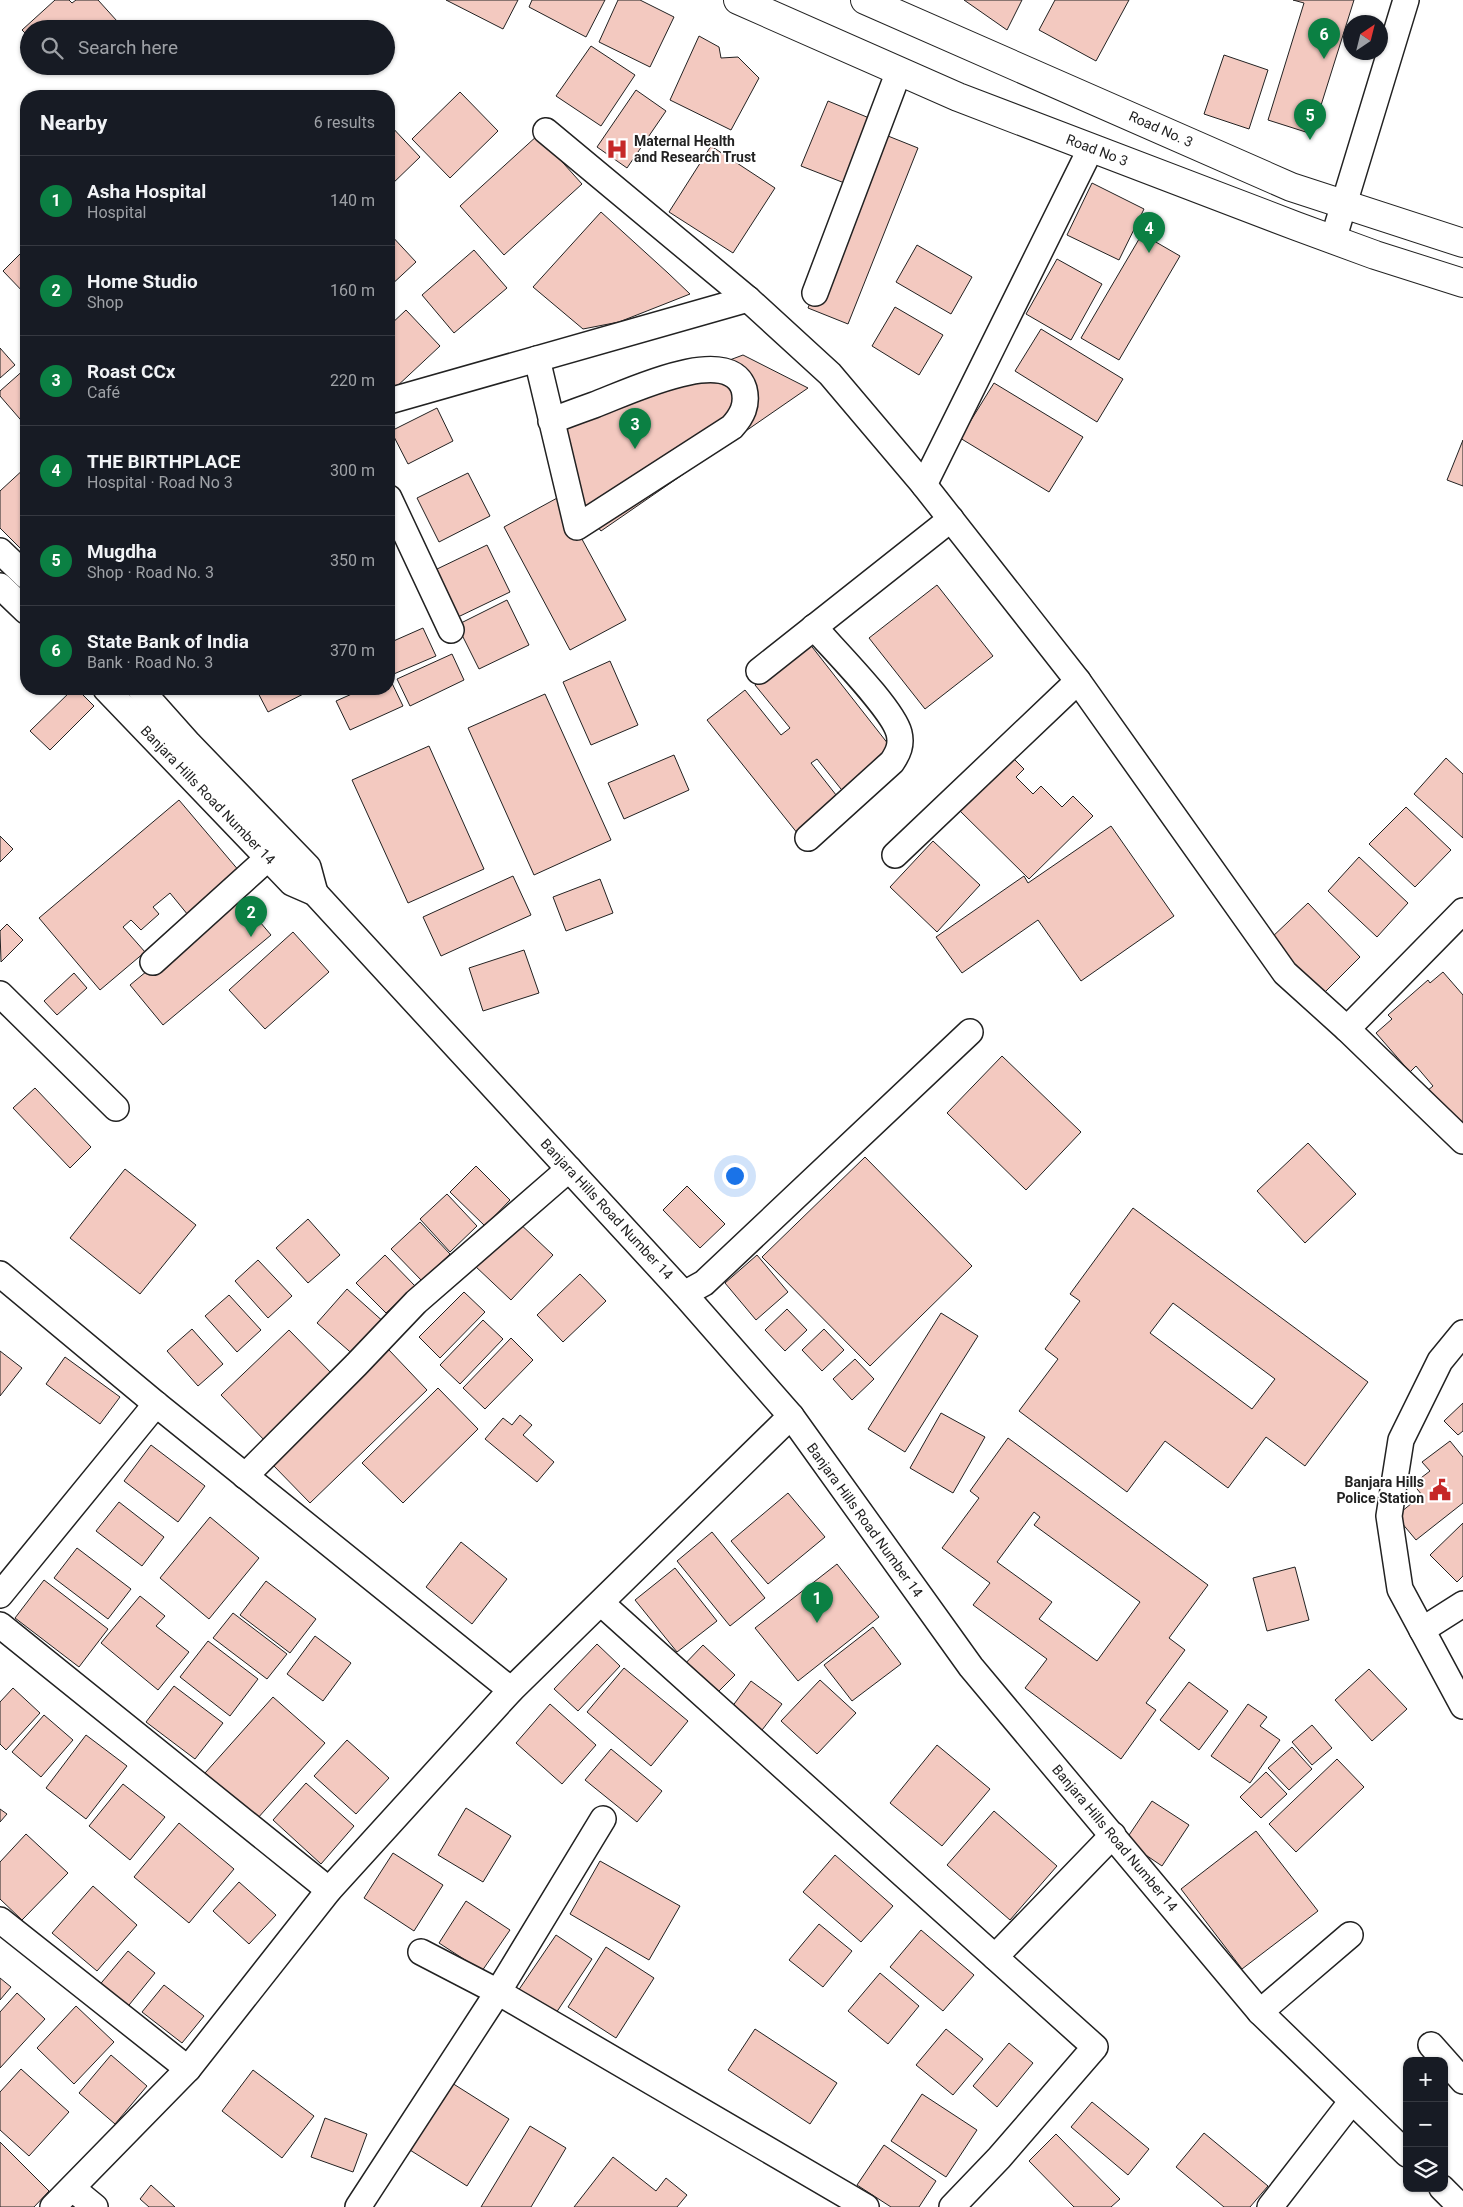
<!DOCTYPE html>
<html lang="en">
<head>
<meta charset="utf-8">
<style>
  :root { --surface:#171b24; --page:#20242c; --text:#f1f3f6; --muted:#9ea1a6; --line:#363941; --accent:#0b8043 }
  body { margin:0; font-family:Roboto,sans-serif; background:var(--page); color:var(--text) }
  .controls { position:absolute; right:15px; bottom:15px; display:grid; overflow:hidden; border-radius:10px; box-shadow:0 1px 4px #0004 }
  .controls button { width:45px; height:45px; display:grid; place-items:center; padding:0; border:0; border-bottom:1px solid var(--line); background:var(--surface); color:var(--text); font:25px sans-serif }
  .compass { position:absolute; left:1343px; top:15px; width:45px; height:45px; border-radius:50%; background:var(--surface); box-shadow:0 1px 4px #0004; rotate:35deg }
  .you { position:absolute; left:734px; top:1175px; width:18px; height:18px; margin:-12px; border:4px solid #fff; border-radius:50%; background:#1a73e8; box-shadow:0 0 0 8px #1a73e833 }
  .badge { display:grid; place-items:center; width:32px; height:32px; border-radius:50%; background:var(--accent); color:#fff; font-size:16px; font-weight:700 }
  .pin { position:absolute; translate:-50% -41px; filter:drop-shadow(0 1px 2px #0008) }
  .pin::after { content:''; position:absolute; top:26px; width:18px; height:15px; background:inherit; clip-path:polygon(0 0,100% 0,50% 100%) }
  .list { margin:0; padding:0; list-style:none }
  h2 { display:flex; justify-content:space-between; align-items:center; height:65px; margin:0; padding:0 20px; font-size:21px }
  h2 small { font-size:16px; font-weight:400; color:var(--muted) }
  .list li { display:grid; grid-template-columns:32px 1fr auto; gap:15px; align-items:center; box-sizing:border-box; height:90px; padding:0 20px; border-top:1px solid var(--line) }
  .list b { display:block; font-size:19px; white-space:nowrap }
  .list p { margin:0; font-size:16px; white-space:nowrap; color:var(--muted) }
  .list em { font-size:16px; font-style:normal; color:var(--muted) }
  .icon { flex:none; width:28px; height:28px; fill:none; stroke:currentColor; stroke-width:2; stroke-linecap:round; stroke-linejoin:round }
  .map { position:relative; flex:none; width:1463px; height:2207px; overflow:hidden }
  .search { position:absolute; background:var(--surface); box-shadow:0 1px 4px #0004; left:20px; top:20px; width:375px; height:55px; display:flex; align-items:center; gap:12px; box-sizing:border-box; padding:0 18px; border-radius:28px; color:var(--muted); font-size:19px }
  .panel { position:absolute; background:var(--surface); box-shadow:0 1px 4px #0004; left:20px; top:90px; width:375px; height:605px; border-radius:20px }
  .map>svg:first-child { display:block }
</style>
</head>
<body>
<div class="map">
<svg width="1463" height="2207" viewBox="0 0 1463 2207">
  <rect width="100%" height="100%" fill="#fff"/>
  <g fill="#f3c9c0" stroke="#222" fill-rule="evenodd">
    <polygon points="55,0 69,0 72,3 76,0 98,0 117,21 108,29 29,29 29,37 22,30"/>
    <polygon points="446,0 518,0 503,29"/>
    <polygon points="532,0 605,0 586,37 529,7"/>
    <polygon points="618,0 640,0 674,17 650,67 599,42"/>
    <polygon points="964,0 1022,0 1007,30"/>
    <polygon points="1055,0 1129,0 1096,61 1039,30"/>
    <polygon points="1293,0 1354,0 1312,134 1268,120 1304,3"/>
    <polygon points="699,36 719,47 721,58 738,57 759,78 731,130 670,100"/>
    <polygon points="591,46 635,75 601,126 556,96"/>
    <polygon points="1224,55 1268,70 1249,129 1204,114"/>
    <polygon points="636,90 666,111 627,168 597,147"/>
    <polygon points="460,92 498,131 450,178 412,139"/>
    <polygon points="828,101 874,120 847,184 801,166"/>
    <polygon points="389,124 420,157 389,187"/>
    <polygon points="878,132 918,148 848,324 808,308"/>
    <polygon points="538,135 582,184 504,255 460,206"/>
    <polygon points="711,146 775,188 733,253 669,212"/>
    <polygon points="1092,183 1144,209 1119,260 1067,235"/>
    <polygon points="601,212 668,273 690,294 619,322 583,329 533,287"/>
    <polygon points="389,233 416,262 389,287"/>
    <polygon points="1142,234 1180,256 1119,360 1081,338"/>
    <polygon points="917,245 972,277 951,314 896,282"/>
    <polygon points="26,248 26,295 3,271"/>
    <polygon points="474,250 507,288 454,333 422,295"/>
    <polygon points="1057,259 1102,284 1071,340 1026,314"/>
    <polygon points="895,307 943,335 919,375 872,346"/>
    <polygon points="406,310 440,346 394,389 389,383 389,326"/>
    <polygon points="1041,329 1123,379 1097,422 1015,371"/>
    <polygon points="0,348 15,365 0,378"/>
    <polygon points="743,355 808,388 601,531 553,471 551,427"/>
    <polygon points="26,368 26,426 0,396 0,391"/>
    <polygon points="994,383 1083,437 1049,492 960,438"/>
    <polygon points="437,408 453,441 408,464 391,431"/>
    <polygon points="1463,440 1463,486 1447,480"/>
    <polygon points="26,467 26,549 23,551 0,528 0,491"/>
    <polygon points="468,473 490,516 439,542 417,498"/>
    <polygon points="559,497 626,620 570,650 504,527"/>
    <polygon points="487,545 510,592 458,617 435,570"/>
    <polygon points="937,585 993,656 925,709 869,638"/>
    <polygon points="507,600 529,645 479,669 457,625"/>
    <polygon points="423,628 436,656 389,676 389,643"/>
    <polygon points="809,643 896,754 845,794 817,759 811,763 840,800 798,834 707,720 745,690 781,735 790,728 755,685"/>
    <polygon points="452,654 464,680 410,706 397,679"/>
    <polygon points="610,661 638,725 591,745 563,682"/>
    <polygon points="389,677 403,706 350,730 336,701 363,689 389,689"/>
    <polygon points="73,689 77,689 94,706 50,750 30,731"/>
    <polygon points="256,689 313,689 268,712"/>
    <polygon points="545,694 611,840 534,875 468,728"/>
    <polygon points="429,746 484,869 408,903 352,780"/>
    <polygon points="674,755 689,790 624,819 608,783"/>
    <polygon points="1011,756 1024,769 1016,777 1033,794 1041,786 1062,807 1073,796 1093,816 1029,879 958,809"/>
    <polygon points="1446,758 1463,774 1463,838 1414,794"/>
    <polygon points="179,800 240,872 188,915 170,893 153,907 159,914 141,930 131,920 123,927 145,952 100,990 39,918"/>
    <polygon points="1406,807 1451,850 1415,887 1369,844"/>
    <polygon points="1111,826 1174,916 1081,981 1038,920 962,973 936,937 1024,876 1028,883"/>
    <polygon points="0,836 13,849 0,862"/>
    <polygon points="933,841 980,885 937,932 890,887"/>
    <polygon points="1359,857 1408,903 1377,937 1328,891"/>
    <polygon points="513,876 531,915 441,956 423,917"/>
    <polygon points="600,879 613,913 566,931 553,897"/>
    <polygon points="238,896 271,935 163,1025 130,985"/>
    <polygon points="1308,903 1360,957 1323,994 1270,939"/>
    <polygon points="7,924 23,940 1,962 0,931"/>
    <polygon points="293,932 329,972 265,1029 229,990"/>
    <polygon points="524,950 539,993 483,1011 469,968"/>
    <polygon points="1443,972 1463,995 1463,1127 1427,1091 1433,1086 1416,1066 1410,1072 1376,1033 1392,1019 1388,1015 1428,980 1430,983"/>
    <polygon points="74,973 87,988 57,1015 44,1001"/>
    <polygon points="1002,1056 1081,1132 1026,1190 947,1113"/>
    <polygon points="35,1088 91,1147 70,1168 13,1108"/>
    <polygon points="1308,1143 1356,1194 1305,1243 1257,1191"/>
    <polygon points="865,1157 972,1266 870,1366 762,1257"/>
    <polygon points="476,1166 510,1200 485,1226 450,1192"/>
    <polygon points="125,1169 196,1225 140,1294 70,1238"/>
    <polygon points="687,1186 725,1224 700,1248 663,1210"/>
    <polygon points="447,1194 477,1226 450,1252 420,1219"/>
    <path d="M1133,1208L1368,1382L1305,1466L1266,1437L1228,1488L1165,1441L1127,1492L1019,1411L1058,1359L1045,1349L1080,1301L1070,1294ZM1173,1303L1275,1379L1252,1409L1150,1333Z"/>
    <polygon points="308,1219 340,1255 308,1283 276,1248"/>
    <polygon points="516,1220 553,1255 511,1300 474,1265"/>
    <polygon points="420,1222 450,1254 422,1281 391,1249"/>
    <polygon points="385,1255 415,1286 386,1313 356,1283"/>
    <polygon points="757,1255 788,1292 756,1320 725,1283"/>
    <polygon points="258,1260 292,1296 268,1318 235,1281"/>
    <polygon points="580,1274 606,1301 563,1342 537,1315"/>
    <polygon points="347,1289 386,1324 356,1357 317,1323"/>
    <polygon points="464,1292 485,1312 440,1358 419,1337"/>
    <polygon points="229,1295 261,1330 237,1352 205,1316"/>
    <polygon points="787,1309 807,1330 785,1351 765,1330"/>
    <polygon points="941,1313 978,1336 905,1452 868,1429"/>
    <polygon points="483,1320 503,1339 460,1384 440,1365"/>
    <polygon points="192,1329 223,1364 198,1386 167,1351"/>
    <polygon points="824,1329 844,1350 822,1371 802,1350"/>
    <polygon points="289,1330 335,1377 266,1442 221,1395"/>
    <polygon points="511,1338 533,1360 485,1409 463,1388"/>
    <polygon points="389,1350 427,1390 310,1503 272,1464"/>
    <polygon points="0,1351 22,1368 0,1396"/>
    <polygon points="65,1357 120,1397 100,1424 46,1384"/>
    <polygon points="855,1359 874,1379 852,1400 833,1379"/>
    <polygon points="438,1388 478,1429 403,1503 362,1463"/>
    <polygon points="1463,1403 1463,1431 1458,1435 1444,1421"/>
    <polygon points="941,1413 985,1437 953,1493 910,1468"/>
    <polygon points="520,1415 532,1425 523,1435 554,1462 537,1482 485,1439 503,1418 512,1425"/>
    <path d="M1008,1438L1208,1585L1169,1638L1185,1650L1146,1703L1156,1710L1121,1759L1025,1688L1047,1659L973,1605L990,1583L942,1548L979,1498L970,1491ZM1034,1512L1040,1517L1034,1525L1140,1602L1097,1661L1039,1619L1052,1602L997,1562Z"/>
    <polygon points="1450,1441 1463,1457 1463,1503 1416,1540 1396,1516 1422,1495 1413,1484 1430,1471 1422,1462"/>
    <polygon points="151,1445 205,1486 178,1522 124,1481"/>
    <polygon points="788,1493 825,1537 768,1584 731,1541"/>
    <polygon points="119,1502 164,1537 142,1566 96,1531"/>
    <polygon points="210,1517 259,1558 209,1619 160,1578"/>
    <polygon points="1463,1523 1463,1576 1457,1582 1430,1555"/>
    <polygon points="712,1532 765,1598 730,1626 677,1561"/>
    <polygon points="461,1542 507,1579 472,1624 426,1587"/>
    <polygon points="77,1548 131,1589 108,1619 54,1578"/>
    <polygon points="837,1564 879,1617 798,1681 755,1628"/>
    <polygon points="1295,1567 1309,1620 1267,1631 1253,1578"/>
    <polygon points="675,1568 717,1621 677,1652 635,1600"/>
    <polygon points="44,1580 108,1629 79,1667 15,1618"/>
    <polygon points="266,1581 316,1619 290,1653 240,1615"/>
    <polygon points="140,1596 165,1616 156,1626 189,1652 158,1690 101,1643"/>
    <polygon points="233,1613 287,1654 267,1679 213,1638"/>
    <polygon points="873,1627 901,1664 852,1701 824,1665"/>
    <polygon points="315,1636 351,1663 323,1701 287,1674"/>
    <polygon points="208,1641 258,1679 230,1716 180,1677"/>
    <polygon points="597,1644 620,1666 578,1711 554,1689"/>
    <polygon points="703,1645 735,1675 712,1698 681,1668"/>
    <polygon points="624,1668 688,1721 651,1766 587,1712"/>
    <polygon points="1369,1669 1407,1709 1372,1741 1335,1700"/>
    <polygon points="820,1680 856,1713 817,1754 781,1721"/>
    <polygon points="751,1681 782,1704 759,1734 729,1711"/>
    <polygon points="1189,1682 1228,1711 1199,1750 1160,1720"/>
    <polygon points="174,1686 223,1723 195,1759 146,1722"/>
    <polygon points="13,1688 40,1713 6,1750 0,1744 0,1702"/>
    <polygon points="273,1697 325,1743 257,1819 205,1773"/>
    <polygon points="550,1704 596,1745 562,1784 516,1743"/>
    <polygon points="1248,1704 1267,1717 1260,1726 1280,1740 1250,1783 1211,1756"/>
    <polygon points="44,1715 73,1740 41,1777 12,1752"/>
    <polygon points="1312,1725 1332,1748 1312,1765 1292,1742"/>
    <polygon points="86,1735 127,1766 86,1819 46,1788"/>
    <polygon points="347,1740 389,1778 356,1814 314,1776"/>
    <polygon points="937,1745 990,1789 942,1846 890,1803"/>
    <polygon points="1292,1747 1312,1769 1289,1790 1268,1768"/>
    <polygon points="611,1749 662,1791 637,1822 585,1780"/>
    <polygon points="1337,1759 1364,1787 1296,1852 1269,1824"/>
    <polygon points="1266,1772 1287,1794 1261,1818 1240,1797"/>
    <polygon points="306,1783 354,1826 321,1864 273,1820"/>
    <polygon points="123,1784 165,1817 130,1860 89,1826"/>
    <polygon points="1152,1801 1189,1825 1162,1866 1125,1841"/>
    <polygon points="466,1808 511,1836 483,1882 438,1855"/>
    <polygon points="0,1809 7,1814 0,1822"/>
    <polygon points="994,1811 1057,1866 1010,1920 947,1865"/>
    <polygon points="179,1823 234,1869 189,1923 134,1877"/>
    <polygon points="1256,1831 1318,1911 1242,1969 1181,1889"/>
    <polygon points="26,1834 68,1873 22,1920 0,1899 0,1862"/>
    <polygon points="393,1853 443,1885 414,1931 364,1898"/>
    <polygon points="835,1855 893,1906 861,1942 803,1892"/>
    <polygon points="600,1861 680,1906 649,1960 570,1914"/>
    <polygon points="239,1882 276,1915 249,1944 213,1911"/>
    <polygon points="93,1886 137,1925 97,1971 52,1933"/>
    <polygon points="466,1901 510,1930 482,1971 439,1943"/>
    <polygon points="819,1924 852,1951 823,1987 789,1960"/>
    <polygon points="921,1930 974,1975 943,2011 890,1967"/>
    <polygon points="556,1935 592,1959 554,2016 518,1991"/>
    <polygon points="606,1947 654,1978 616,2038 568,2007"/>
    <polygon points="128,1951 155,1973 125,2010 97,1988"/>
    <polygon points="880,1973 919,2006 888,2044 848,2011"/>
    <polygon points="0,1978 11,1987 0,2000"/>
    <polygon points="164,1985 204,2016 182,2043 142,2012"/>
    <polygon points="17,1993 45,2019 0,2068 0,2012"/>
    <polygon points="76,2006 114,2042 74,2084 37,2048"/>
    <polygon points="755,2029 837,2083 810,2124 728,2070"/>
    <polygon points="946,2029 983,2059 953,2095 916,2065"/>
    <polygon points="1009,2043 1033,2063 997,2107 973,2086"/>
    <polygon points="111,2055 147,2086 115,2124 79,2093"/>
    <polygon points="21,2069 69,2112 29,2156 0,2130 0,2092"/>
    <polygon points="253,2070 314,2116 282,2158 222,2111"/>
    <polygon points="444,2078 509,2119 467,2186 402,2145"/>
    <polygon points="922,2094 977,2130 946,2177 891,2141"/>
    <polygon points="1092,2102 1149,2149 1128,2175 1071,2127"/>
    <polygon points="325,2118 367,2134 353,2172 311,2157"/>
    <polygon points="530,2126 566,2148 531,2207 481,2207"/>
    <polygon points="1204,2133 1268,2186 1250,2207 1224,2207 1176,2167"/>
    <polygon points="1056,2134 1120,2199 1111,2207 1074,2207 1029,2161"/>
    <polygon points="0,2142 49,2191 34,2207 0,2207"/>
    <polygon points="884,2145 936,2181 919,2207 891,2207 857,2185"/>
    <polygon points="613,2157 656,2191 666,2178 687,2195 677,2207 574,2207"/>
    <polygon points="151,2185 175,2207 149,2207 140,2199"/>
  </g>
  <g fill="none" stroke-linecap="round" stroke-linejoin="round">
    <g stroke="#222" stroke-width="28">
      <g id="minor">
        <polyline points="546,131 748,299 830,374 924,485 1078,681 1285,973 1347,1029 1463,1141"/>
        <polyline points="1333,240 1406,0"/>
        <polyline points="815,293 899,71"/>
        <path d="M537,359L577,527L732,427C742,416 748,405 744,389C729,342 624,394 594,405C580,410 566,415 551,421"/>
        <polyline points="389,401 748,299"/>
        <polyline points="924,485 1091,148"/>
        <polyline points="389,498 451,630"/>
        <polyline points="0,551 26,576"/>
        <polyline points="0,586 26,611"/>
        <polyline points="759,671 951,519"/>
        <polyline points="106,689 292,883 315,893 684,1294 791,1416 971,1667 1260,2012 1407,2154"/>
        <polyline points="140,689 189,744 308,867 315,893"/>
        <path d="M808,838L892,762C898,753 902,745 899,733C893,709 834,650 814,627"/>
        <polyline points="895,855 1078,681"/>
        <polyline points="153,962 268,858"/>
        <polyline points="0,994 116,1108"/>
        <polyline points="1347,1029 1463,911"/>
        <polyline points="0,1274 156,1404 511,1690"/>
        <polyline points="684,1294 704,1283 970,1032"/>
        <polyline points="1463,1333 1440,1361 1401,1440 1389,1516 1400,1589 1463,1706"/>
        <polyline points="245,1476 356,1365 416,1302 569,1169"/>
        <polyline points="0,1595 156,1404"/>
        <polyline points="601,1603 1095,2047 999,2158 952,2207"/>
        <polyline points="0,1625 329,1890"/>
        <polyline points="1422,1630 1463,1604"/>
        <polyline points="0,1920 188,2069"/>
        <polyline points="421,1952 498,1992 866,2207"/>
        <polyline points="995,1957 1113,1835"/>
        <polyline points="1260,2012 1350,1935"/>
        <polyline points="1431,2045 1463,2081"/>
        <polyline points="1442,2188 1461,2207"/>
        <polyline points="73,2189 95,2207"/>
        <polyline points="53,2207 188,2069 329,1890 511,1690 791,1416"/>
        <polyline points="358,2207 498,1992 603,1819"/>
        <polyline points="1270,2207 1352,2101"/>
      </g>
    </g>
    <g stroke="#222" stroke-width="30">
      <g id="major">
        <polyline points="738,0 958,97 1296,226 1375,255 1463,283"/>
        <polyline points="865,0 1291,187 1463,243"/>
      </g>
    </g>
    <use href="#minor" stroke="#fff" stroke-width="25"/>
    <use href="#major" stroke="#fff" stroke-width="28"/>
  </g>
  <defs>
    <g id="hospital-bare" transform="scale(1.725)"><path d="M-5-5h3v3.5h4V-5h3V5h-3V1.5h-4V5h-3Z" fill="#c62828" stroke="#fff" stroke-width="2.5" paint-order="stroke"/></g>
    <g id="civic-bare" transform="scale(1.725)"><path d="M-.6-6.5H3V-4.5H.6V-3L4-1V1h2V6H-6V1h2V-1L-.6-3ZM-1.2 2.5V6h2.4V2.5Z" fill="#c62828" stroke="#fff" stroke-width="2.5" paint-order="stroke"/></g>
  </defs>
  <g fill-rule="evenodd">
    <use href="#hospital-bare" x="617" y="149"/>
    <use href="#civic-bare" x="1440" y="1490"/>
  </g>
  <g text-anchor="middle" stroke-width="4" stroke-linejoin="round" paint-order="stroke">
    <g font-size="14" fill="#222" stroke="#fff">
      <text transform="translate(1161 129) rotate(24)" y="5">Road No. 3</text>
      <text transform="translate(1097 150) rotate(21)" y="5">Road No 3</text>
      <text transform="translate(208 795) rotate(46)" y="5">Banjara Hills Road Number 14</text>
      <text transform="translate(607 1209) rotate(47)" y="5">Banjara Hills Road Number 14</text>
      <text transform="translate(865 1520) rotate(54)" y="5">Banjara Hills Road Number 14</text>
      <text transform="translate(1115 1838) rotate(50)" y="5">Banjara Hills Road Number 14</text>
    </g>
    <g font-size="14" font-weight="bold" fill="#222" stroke="#fff" text-anchor="start">
      <text x="634" y="146">Maternal Health<tspan x="634" dy="16">and Research Trust</tspan></text>
      <text x="1424" y="1487" text-anchor="end">Banjara Hills<tspan x="1424" dy="16">Police Station</tspan></text>
    </g>
  </g>
</svg>
<div class="controls">
<button>+</button>
<button>−</button>
<button><svg class="icon" aria-label="layers" viewBox="0 0 24 24"><path d="M12 4l9 5-9 5-9-5zM3 14l9 5 9-5"/></svg></button>
</div>
<svg class="compass" viewBox="-18 -18 36 36"><path d="M0-13l5 13h-10z" fill="#e53935"/><path d="M0 13l5-13h-10z" fill="#9ea1a6"/></svg>
<div class="you"></div>
<div class="pin badge" style="left:817px;top:1623px">1</div>
<div class="pin badge" style="left:251px;top:937px">2</div>
<div class="pin badge" style="left:635px;top:449px">3</div>
<div class="pin badge" style="left:1149px;top:253px">4</div>
<div class="pin badge" style="left:1310px;top:140px">5</div>
<div class="pin badge" style="left:1324px;top:59px">6</div>
<div class="search"><svg class="icon" aria-label="search" viewBox="0 0 24 24"><circle cx="10" cy="10" r="6"/><path d="M15 15l6 6"/></svg>Search here</div>
<section class="panel">
<h2>Nearby<small>6 results</small></h2>
<ul class="list">
<li><span class="badge">1</span><div><b>Asha Hospital</b><p>Hospital</p></div><em>140 m</em></li>
<li><span class="badge">2</span><div><b>Home Studio</b><p>Shop</p></div><em>160 m</em></li>
<li><span class="badge">3</span><div><b>Roast CCx</b><p>Café</p></div><em>220 m</em></li>
<li><span class="badge">4</span><div><b>THE BIRTHPLACE</b><p>Hospital · Road No 3</p></div><em>300 m</em></li>
<li><span class="badge">5</span><div><b>Mugdha</b><p>Shop · Road No. 3</p></div><em>350 m</em></li>
<li><span class="badge">6</span><div><b>State Bank of India</b><p>Bank · Road No. 3</p></div><em>370 m</em></li>
</ul>
</section>
</div>
</body>
</html>
